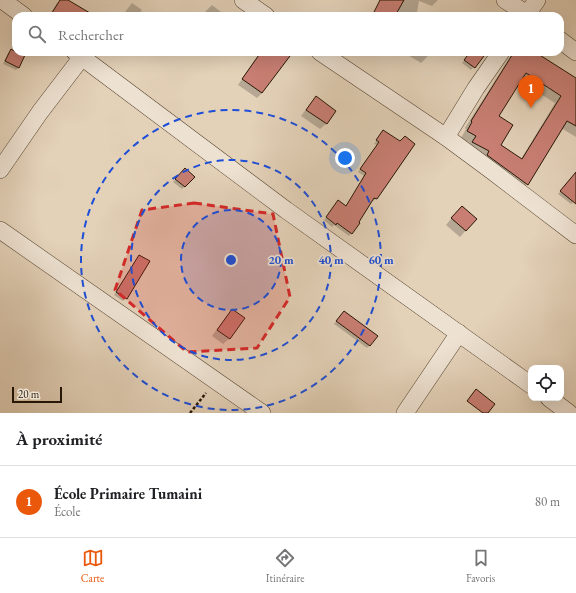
<!DOCTYPE html>
<html lang="fr">
<head>
<meta charset="utf-8">
<style>
  :root { --surface:#fff; --page:#f2f2f2; --text:#202124; --muted:#757577; --line:#e0e0e0; --accent:#ea580c }
  body { margin:0; font-family:"EB Garamond",serif; background:var(--page); color:var(--text) }
  .controls { position:absolute; right:12px; bottom:12px; display:grid; overflow:hidden; border-radius:8px; box-shadow:0 4px 16px #0002 }
  .controls button { width:36px; height:36px; display:grid; place-items:center; padding:0; border:0; border-bottom:1px solid var(--line); background:var(--surface); color:var(--text); font:20px sans-serif }
  .scale { position:absolute; left:12px; bottom:10px; width:50px; box-sizing:border-box; padding-left:4px; border:2px solid #281606; border-top:0; font-size:11px; line-height:14px; white-space:nowrap; color:#281606; -webkit-text-stroke:3px #ede1d1; paint-order:stroke }
  .you { position:absolute; left:345px; top:158px; width:14px; height:14px; margin:-10px; border:3px solid #fff; border-radius:50%; background:#1a73e8; box-shadow:0 0 0 6px #1a73e833 }
  .badge { display:grid; place-items:center; width:26px; height:26px; border-radius:50%; background:var(--accent); color:#fff; font-size:13px; font-weight:700 }
  .pin { position:absolute; translate:-50% -33px; filter:drop-shadow(0 1px 2px #0008) }
  .pin::after { content:''; position:absolute; top:21px; width:14px; height:12px; background:inherit; clip-path:polygon(0 0,100% 0,50% 100%) }
  .list { margin:0; padding:0; list-style:none }
  h2 { display:flex; justify-content:space-between; align-items:center; height:52px; margin:0; padding:0 16px; font-size:17px }
  h2 small { font-size:13px; font-weight:400; color:var(--muted) }
  .list li { display:grid; grid-template-columns:26px 1fr auto; gap:12px; align-items:center; box-sizing:border-box; height:72px; padding:0 16px; border-top:1px solid var(--line) }
  .list b { display:block; font-size:15px; white-space:nowrap }
  .list p { margin:0; font-size:13px; white-space:nowrap; color:var(--muted) }
  .list em { font-size:13px; font-style:normal; color:var(--muted) }
  .icon { flex:none; width:22px; height:22px; fill:none; stroke:currentColor; stroke-width:2; stroke-linecap:round; stroke-linejoin:round }
  .map { position:relative; flex:none; width:576px; height:413px; overflow:hidden }
  .search { position:absolute; background:var(--surface); box-shadow:0 4px 16px #0002; left:12px; right:12px; top:12px; height:44px; display:flex; align-items:center; gap:10px; box-sizing:border-box; padding:0 14px; border-radius:12px; color:var(--muted); font-size:15px }
  .sheet { height:124px; background:var(--surface) }
  nav { display:flex; justify-content:space-around; align-items:center; box-sizing:border-box; height:56px; border-top:1px solid var(--line); background:var(--surface); font-size:11px; color:var(--muted) }
  nav a { display:grid; justify-items:center; gap:2px }
  nav .on { color:var(--accent) }
  .map>svg:first-child { display:block }
</style>
</head>
<body>
<div class="map">
<svg width="576" height="413" viewBox="0 0 576 413">
  <rect width="100%" height="100%" fill="#e3d1b8"/>
  <filter id="stains"><feTurbulence type="fractalNoise" baseFrequency=".005" numOctaves="4"/><feColorMatrix values="0 0 0 0 .2 0 0 0 0 .09 0 0 0 0 .02 0 0 0 .5 -.17"/></filter>
  <radialGradient id="worn" r=".72"><stop offset=".6" stop-color="#630" stop-opacity="0"/><stop offset="1" stop-color="#630" stop-opacity=".3"/></radialGradient>
  <g fill="#0003" fill-rule="evenodd">
    <polygon points="60,0 67,0 66,16 49,16 57,3"/>
    <polygon points="381,0 438,0 432,6 419,1 417,12 413,16 397,11 394,16 375,16"/>
    <polygon points="132,3 142,10 137,16 122,16"/>
    <polygon points="212,5 225,15 225,16 201,16"/>
    <polygon points="496,12 501,16 492,16"/>
    <polygon points="11,50 19,67 16,70 3,64 8,53"/>
    <polygon points="262,52 289,52 262,93 257,98 238,85 258,56"/>
    <polygon points="403,52 430,52 427,57 421,63"/>
    <polygon points="471,52 481,52 484,54 471,70 462,63"/>
    <path d="M513,52H533L576,80V137L561,128L527,184L521,191L466,149L470,143L461,138L466,129L465,128ZM520,81L555,103L521,159L499,145L498,117Z"/>
    <polygon points="316,98 335,111 326,124 320,129 301,116 310,104"/>
    <polygon points="381,134 400,142 414,144 376,199 373,201 371,200 351,233 349,236 334,225 332,227 324,220 336,204 346,206 364,176 358,172 377,145 374,144"/>
    <polygon points="182,172 194,177 182,189 173,182"/>
    <polygon points="568,183 576,185 576,199 571,204 558,194"/>
    <polygon points="456,213 476,219 460,237 446,225"/>
    <polygon points="137,259 126,298 123,301 114,295"/>
    <polygon points="233,310 244,318 229,339 223,344 212,336 227,316"/>
    <polygon points="341,315 370,345 367,348 334,324"/>
  </g>
  <g fill="#c87e73" stroke="#281606" fill-rule="evenodd">
    <polygon points="60,0 68,0 95,16 50,16"/>
    <polygon points="380,0 404,0 395,16 372,16"/>
    <polygon points="11,49 16,52 25,55 19,68 5,61"/>
    <polygon points="261,52 293,52 262,93 242,79"/>
    <polygon points="470,52 487,52 475,68 464,60"/>
    <path d="M514,52H535L576,78V126L567,121L528,185L487,155L489,151L472,142L476,136L467,131L472,122L471,121ZM526,73L561,96L522,159L501,145L513,125L499,116Z"/>
    <polygon points="316,96 336,111 327,124 306,110"/>
    <polygon points="383,130 400,141 405,136 415,144 377,199 374,198 359,222 360,223 352,234 337,223 336,225 326,217 338,200 346,206 366,173 360,169 379,142 376,140"/>
    <polygon points="185,168 195,177 185,187 175,179"/>
    <polygon points="576,172 576,204 560,191"/>
    <polygon points="462,206 477,219 466,231 451,218"/>
    <polygon points="139,255 150,261 127,299 116,292"/>
    <polygon points="232,309 245,318 230,339 217,330"/>
    <polygon points="344,311 378,336 370,346 336,321"/>
    <polygon points="476,389 495,404 488,413 483,413 467,401"/>
  </g>
  <g fill="none" stroke-linecap="round" stroke-linejoin="round">
    <g stroke="#574532" stroke-width="18">
      <g id="street">
        <polyline points="2,0 24,16"/>
        <polyline points="243,0 266,16"/>
        <polyline points="505,0 530,16"/>
        <polyline points="526,16 537,0"/>
        <polyline points="560,40 576,52"/>
        <polyline points="75,52 286,210 531,385"/>
        <polyline points="320,52 446,137 492,171 576,235"/>
        <polyline points="446,137 476,88 501,52"/>
        <polyline points="0,170 40,112 82,57"/>
        <polyline points="0,230 262,413"/>
        <polyline points="549,398 569,413"/>
        <polyline points="405,413 459,333"/>
      </g>
    </g>
    <polyline stroke="#281606" stroke-width="2.5" stroke-dasharray="3 2" stroke-linecap="butt" points="190,413 206,393"/>
    <use href="#street" stroke="#ede1d1" stroke-width="17"/>
  </g>
  <path fill="#d62828" fill-opacity="0.2" stroke="#d62828" stroke-width="3" stroke-dasharray="8 5" stroke-linejoin="round" d="M194,203L273,214L290,297L257,348L187,352L115,290L142,210Z"/>
  <circle cx="231" cy="260" r="50" fill="#1d4ed8" fill-opacity=".12"/>
  <g fill="none" stroke="#1d4ed8" stroke-width="2" stroke-dasharray="7 5">
    <circle cx="231" cy="260" r="50"/>
    <circle cx="231" cy="260" r="100"/>
    <circle cx="231" cy="260" r="150"/>
  </g>
  <circle cx="231" cy="260" r="6" fill="#1d4ed8" stroke="#ede1d1" stroke-width="2"/>
  <g font-size="12" text-anchor="middle" font-weight="bold" fill="#1d4ed8" stroke="#ede1d1" stroke-width="3.5" stroke-linejoin="round" paint-order="stroke">
    <text x="281" y="264">20 m</text>
    <text x="331" y="264">40 m</text>
    <text x="381" y="264">60 m</text>
  </g>
  <rect width="100%" height="100%" filter="url(#stains)"/>
  <rect width="100%" height="100%" fill="url(#worn)"/>
</svg>
<div class="controls">
<button><svg class="icon" aria-label="locate" viewBox="0 0 24 24"><circle cx="12" cy="12" r="6"/><path d="M12 2v4M12 18v4M2 12h4M18 12h4"/></svg></button>
</div>
<div class="scale">20 m</div>
<div class="you"></div>
<div class="pin badge" style="left:531px;top:108px">1</div>
<div class="search"><svg class="icon" aria-label="search" viewBox="0 0 24 24"><circle cx="10" cy="10" r="6"/><path d="M15 15l6 6"/></svg>Rechercher</div>
</div>
<section class="sheet">
<h2>À proximité<small></small></h2>
<ul class="list">
<li><span class="badge">1</span><div><b>École Primaire Tumaini</b><p>École</p></div><em>80 m</em></li>
</ul>
</section>
<nav>
<a class="on"><svg class="icon" aria-label="map" viewBox="0 0 24 24"><path d="M3 6l6-2 6 2 6-2v14l-6 2-6-2-6 2zM9 4v14M15 6v14"/></svg>Carte</a>
<a><svg class="icon" aria-label="directions" viewBox="0 0 24 24"><path d="M12 3l9 9-9 9-9-9zM9 14v-3h6M13 9l2 2-2 2"/></svg>Itinéraire</a>
<a><svg class="icon" aria-label="saved" viewBox="0 0 24 24"><path d="M7 4h10v16l-5-4-5 4z"/></svg>Favoris</a>
</nav>
</body>
</html>
